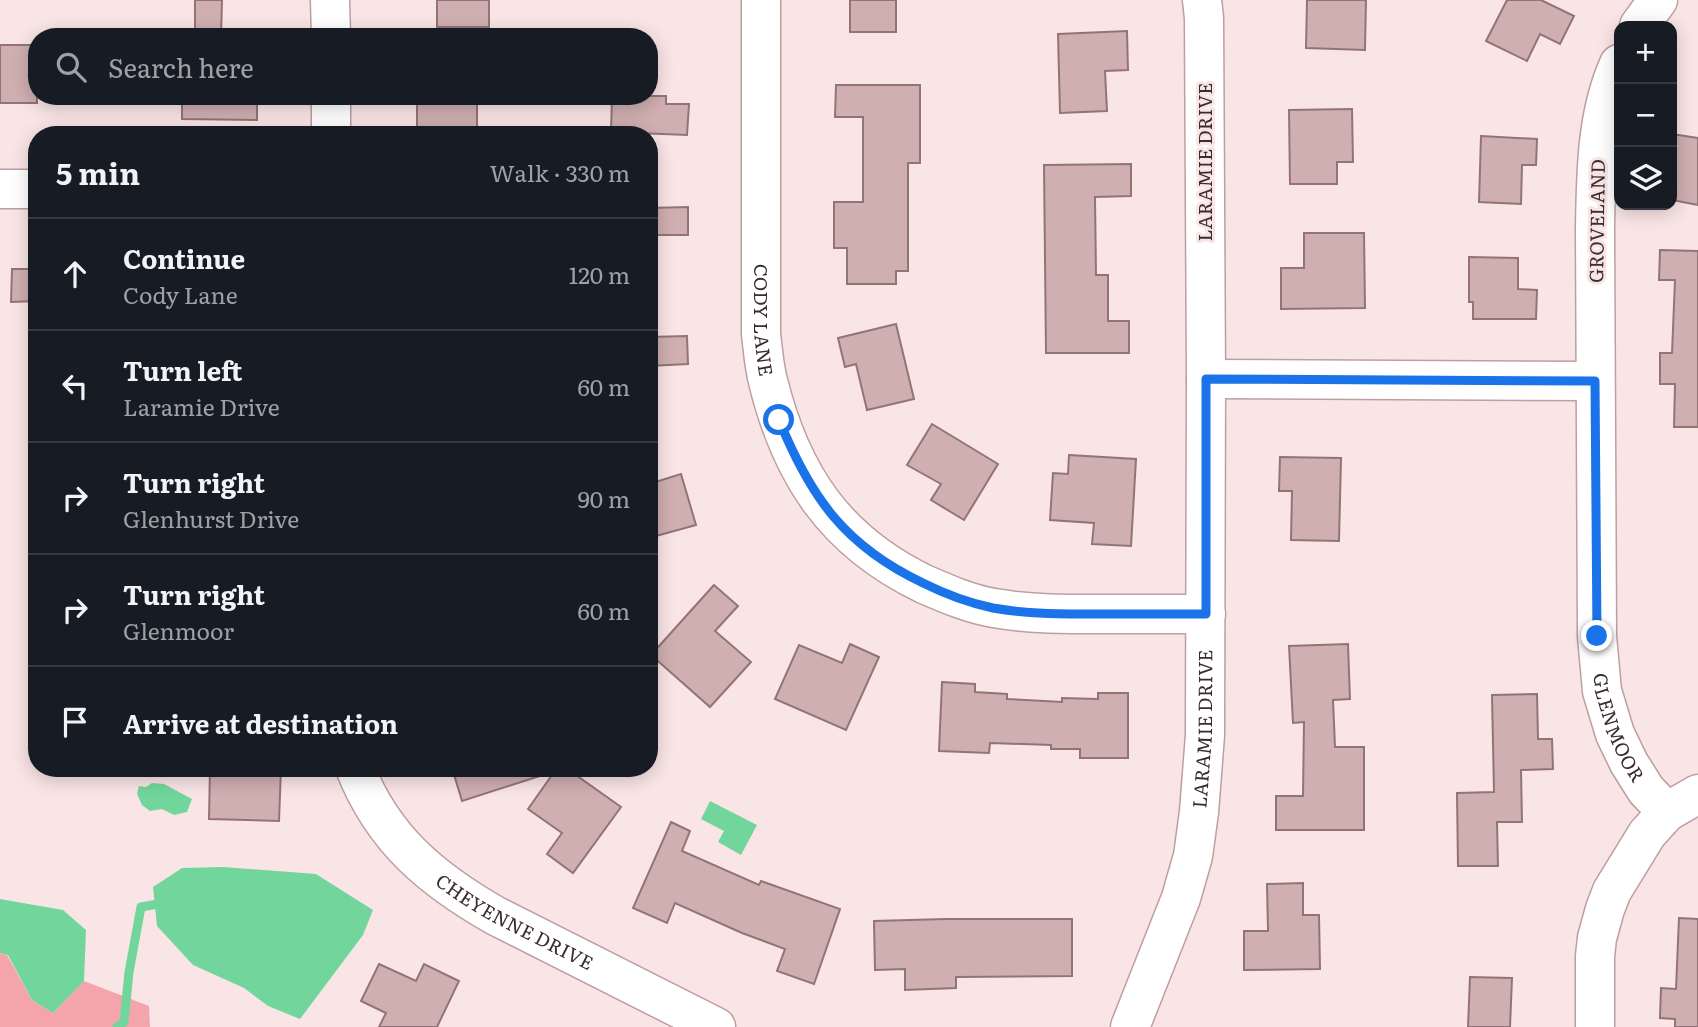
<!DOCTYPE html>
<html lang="en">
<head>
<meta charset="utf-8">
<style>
  :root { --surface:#171b24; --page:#242831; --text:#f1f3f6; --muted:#9ea1a6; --line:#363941 }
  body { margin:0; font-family:Literata,serif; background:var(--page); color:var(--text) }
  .controls { position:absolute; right:21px; top:21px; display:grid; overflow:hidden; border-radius:14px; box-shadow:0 4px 18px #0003 }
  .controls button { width:63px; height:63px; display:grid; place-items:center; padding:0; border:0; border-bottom:2px solid var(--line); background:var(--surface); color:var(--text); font:35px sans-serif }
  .stop { position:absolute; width:21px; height:21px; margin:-16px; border:5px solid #1a73e8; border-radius:50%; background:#fff }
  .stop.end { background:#1a73e8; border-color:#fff; box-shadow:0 2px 7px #0008 }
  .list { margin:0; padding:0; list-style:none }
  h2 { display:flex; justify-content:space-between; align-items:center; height:91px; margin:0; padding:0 28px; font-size:30px }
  h2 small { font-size:23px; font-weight:400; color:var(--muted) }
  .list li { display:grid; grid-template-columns:46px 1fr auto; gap:21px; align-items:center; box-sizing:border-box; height:112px; padding:0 28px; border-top:2px solid var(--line) }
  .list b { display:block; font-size:26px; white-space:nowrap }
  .list p { margin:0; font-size:23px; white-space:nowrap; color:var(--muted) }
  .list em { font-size:23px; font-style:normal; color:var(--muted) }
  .icon { flex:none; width:38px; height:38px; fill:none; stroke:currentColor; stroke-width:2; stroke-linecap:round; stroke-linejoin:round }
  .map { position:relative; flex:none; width:1698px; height:1027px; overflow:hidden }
  .search { position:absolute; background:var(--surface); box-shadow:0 4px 18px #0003; left:28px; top:28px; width:630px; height:77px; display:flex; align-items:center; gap:18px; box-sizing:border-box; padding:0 24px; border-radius:28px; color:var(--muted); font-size:26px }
  .panel { position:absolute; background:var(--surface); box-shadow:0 4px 18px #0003; left:28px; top:126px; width:630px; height:651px; border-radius:28px }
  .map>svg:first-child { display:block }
</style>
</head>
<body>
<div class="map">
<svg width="1698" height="1027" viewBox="0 0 1698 1027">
  <rect width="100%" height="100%" fill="#fae5e6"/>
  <polygon fill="#f4a5ab" points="0,953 7,955 32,1000 53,1013 84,981 149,1006 150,1027 0,1027"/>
  <g fill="#72d69c">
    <polygon points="152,783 164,784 192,799 187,812 174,815 162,809 150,811 142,805 137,794 139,786 146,787"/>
    <polygon points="710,801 757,825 741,855 718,842 724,831 701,819"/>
    <polygon points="223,867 316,874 373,910 363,935 300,1019 268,1006 244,988 193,965 157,926 153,887 182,868"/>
    <polygon points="0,899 63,910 86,930 84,981 53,1013 32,1000 8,955 0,953"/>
  </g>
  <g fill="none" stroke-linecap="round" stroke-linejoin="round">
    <polyline stroke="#72d69c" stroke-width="9" points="117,1027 124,1022 129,972 141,907 164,903"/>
  </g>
  <g fill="#d0afb1" stroke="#937476" stroke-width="2">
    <polygon points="195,0 222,0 221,37 195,37"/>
    <rect x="437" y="0" width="52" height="27"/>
    <rect x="850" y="0" width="46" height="32"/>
    <polygon points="1307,0 1366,0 1365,50 1306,48"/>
    <polygon points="1507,0 1541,0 1574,16 1560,44 1540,34 1527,61 1486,41"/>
    <polygon points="1127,31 1128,70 1105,71 1107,111 1060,113 1058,34"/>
    <rect x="0" y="45" width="37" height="58"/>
    <polygon points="836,85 920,85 920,163 908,163 908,271 896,271 896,284 847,284 847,248 834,248 834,202 863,202 863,117 835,117"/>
    <polygon points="182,96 257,96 257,120 182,119"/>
    <polygon points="417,96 477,96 477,129 465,129 465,135 417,135"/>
    <polygon points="612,96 666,96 666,104 689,104 687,135 611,132"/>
    <polygon points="1352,109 1353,162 1337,162 1337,184 1290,184 1289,110"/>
    <polygon points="1672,134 1698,138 1698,205 1672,200 1672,184 1675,164 1672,163"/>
    <polygon points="1481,136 1537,139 1536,165 1522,165 1521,204 1479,202"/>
    <polygon points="1131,164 1131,196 1095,197 1096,275 1108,275 1108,321 1129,321 1129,353 1046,353 1044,165"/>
    <polygon points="688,207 688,235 649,235 649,208"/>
    <polygon points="1304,233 1364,233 1365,308 1281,309 1281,268 1304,268"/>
    <polygon points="1660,250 1698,251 1698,427 1674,427 1675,384 1660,384 1660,353 1672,353 1675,280 1659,280"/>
    <polygon points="1469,257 1518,258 1518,289 1537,290 1536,319 1473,319 1473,302 1469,302"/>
    <polygon points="12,269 37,269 37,301 11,302"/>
    <polygon points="896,324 914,399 867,410 856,364 845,367 838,338"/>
    <polygon points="687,336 688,364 649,366 649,337"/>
    <polygon points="932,424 998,464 964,520 931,500 941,484 907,465"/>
    <polygon points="1069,455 1136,459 1131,546 1092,544 1094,523 1050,520 1053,473 1068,474"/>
    <polygon points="1280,457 1341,458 1339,541 1291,540 1292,491 1279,491"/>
    <polygon points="681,474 696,525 649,538 649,484"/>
    <polygon points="714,585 738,606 715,631 751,662 710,707 651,655"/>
    <polygon points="850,644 879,657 846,730 775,699 799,645 842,663"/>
    <polygon points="1348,644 1350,699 1333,700 1335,747 1364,747 1364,830 1276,830 1276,796 1303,796 1304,722 1293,723 1289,646"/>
    <polygon points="942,682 975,684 975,692 1007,694 1007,699 1062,702 1062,698 1098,699 1098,693 1128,693 1128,758 1080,758 1080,749 1051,749 1051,745 990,743 989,753 939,751"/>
    <polygon points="1537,694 1538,739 1552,739 1553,769 1521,770 1522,822 1497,822 1498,866 1458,866 1457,793 1494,792 1492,695"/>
    <polygon points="210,768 281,768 279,821 209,819"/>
    <polygon points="452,768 548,768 549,773 462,801"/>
    <polygon points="557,768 566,768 621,807 573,873 547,854 562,833 528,809"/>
    <polygon points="671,822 690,831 682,851 759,885 761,881 840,909 814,984 777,971 785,949 742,933 675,903 667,923 633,908"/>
    <polygon points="1303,883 1303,915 1319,915 1320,969 1244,970 1244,931 1268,931 1267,884"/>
    <polygon points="1679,918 1698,919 1698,1027 1675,1027 1675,1019 1660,1018 1661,988 1676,989"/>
    <polygon points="946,919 1072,919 1072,976 956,977 956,988 905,990 905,969 875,970 874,921"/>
    <polygon points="379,964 416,981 424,964 459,981 437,1027 379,1027 386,1013 361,1001"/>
    <polygon points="1470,977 1512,978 1510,1027 1468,1027"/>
  </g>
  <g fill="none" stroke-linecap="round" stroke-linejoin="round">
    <g stroke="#be9ea0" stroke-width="41">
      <g id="minor">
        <polyline points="330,0 331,37"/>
        <path id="s1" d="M761,0V334C763,350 764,366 768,381C791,475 835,541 924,584C947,594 970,604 994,608C1028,614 1061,614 1095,614C1132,614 1169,614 1206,614"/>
        <polyline points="1639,26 1658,0"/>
        <path id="s2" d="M1619,64C1596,115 1596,173 1595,228L1597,636L1602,691L1615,734L1629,763L1646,790L1667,812"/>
        <polyline points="331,96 331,135"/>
        <polyline points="0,189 37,189"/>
        <polyline points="1206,379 1595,381"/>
        <path id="s3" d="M355,768C383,839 431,879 496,916L716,1027"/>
        <path id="s4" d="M1130,1027L1181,898L1193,856L1199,812L1205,735L1206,379L1204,18L1202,0"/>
        <polyline points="1595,1027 1595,956 1597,938 1605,909 1612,891 1647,834 1667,812 1698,794"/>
      </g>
    </g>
    <use href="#minor" stroke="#fff" stroke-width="38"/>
  </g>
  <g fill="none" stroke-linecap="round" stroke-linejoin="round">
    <path stroke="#1a73e8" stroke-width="9" d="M779,420C811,498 845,546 923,583C945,594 969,603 993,608C1027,614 1060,614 1094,614C1132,614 1169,614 1206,614V379L1595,381L1597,636"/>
  </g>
  <g text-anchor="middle" stroke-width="6" stroke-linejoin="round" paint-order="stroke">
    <g font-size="19" fill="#3a2d2d" stroke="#fae5e6">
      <text transform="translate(1205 162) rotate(-90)" y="7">LARAMIE DRIVE</text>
      <text transform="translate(1597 221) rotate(-89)" y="7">GROVELAND</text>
      <text dy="7" stroke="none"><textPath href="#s1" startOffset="320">CODY LANE</textPath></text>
      <text dy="7" stroke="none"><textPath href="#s2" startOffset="670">GLENMOOR</textPath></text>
      <text dy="7" stroke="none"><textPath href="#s4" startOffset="310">LARAMIE DRIVE</textPath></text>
      <text dy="7" stroke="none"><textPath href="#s3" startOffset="228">CHEYENNE DRIVE</textPath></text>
    </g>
  </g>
</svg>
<div class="controls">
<button>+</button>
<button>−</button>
<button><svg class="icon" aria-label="layers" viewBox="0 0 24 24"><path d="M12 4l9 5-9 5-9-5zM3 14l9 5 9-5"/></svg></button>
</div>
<div class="stop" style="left:779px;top:420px"></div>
<div class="stop end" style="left:1597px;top:636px"></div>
<div class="search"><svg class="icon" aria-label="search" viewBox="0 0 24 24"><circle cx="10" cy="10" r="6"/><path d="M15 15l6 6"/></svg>Search here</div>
<section class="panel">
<h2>5 min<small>Walk · 330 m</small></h2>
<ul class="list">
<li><svg class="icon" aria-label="ahead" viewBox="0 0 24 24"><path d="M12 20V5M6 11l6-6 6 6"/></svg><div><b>Continue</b><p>Cody Lane</p></div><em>120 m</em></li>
<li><svg class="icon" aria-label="left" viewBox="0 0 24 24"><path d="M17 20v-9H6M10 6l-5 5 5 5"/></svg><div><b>Turn left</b><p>Laramie Drive</p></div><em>60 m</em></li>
<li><svg class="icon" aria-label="right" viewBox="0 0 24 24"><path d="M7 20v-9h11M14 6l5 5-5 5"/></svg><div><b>Turn right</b><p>Glenhurst Drive</p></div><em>90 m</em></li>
<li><svg class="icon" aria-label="right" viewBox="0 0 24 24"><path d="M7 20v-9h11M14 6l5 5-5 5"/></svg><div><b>Turn right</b><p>Glenmoor</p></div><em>60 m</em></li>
<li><svg class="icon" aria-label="arrive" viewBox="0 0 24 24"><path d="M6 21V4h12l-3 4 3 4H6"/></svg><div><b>Arrive at destination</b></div></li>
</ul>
</section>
</div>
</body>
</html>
